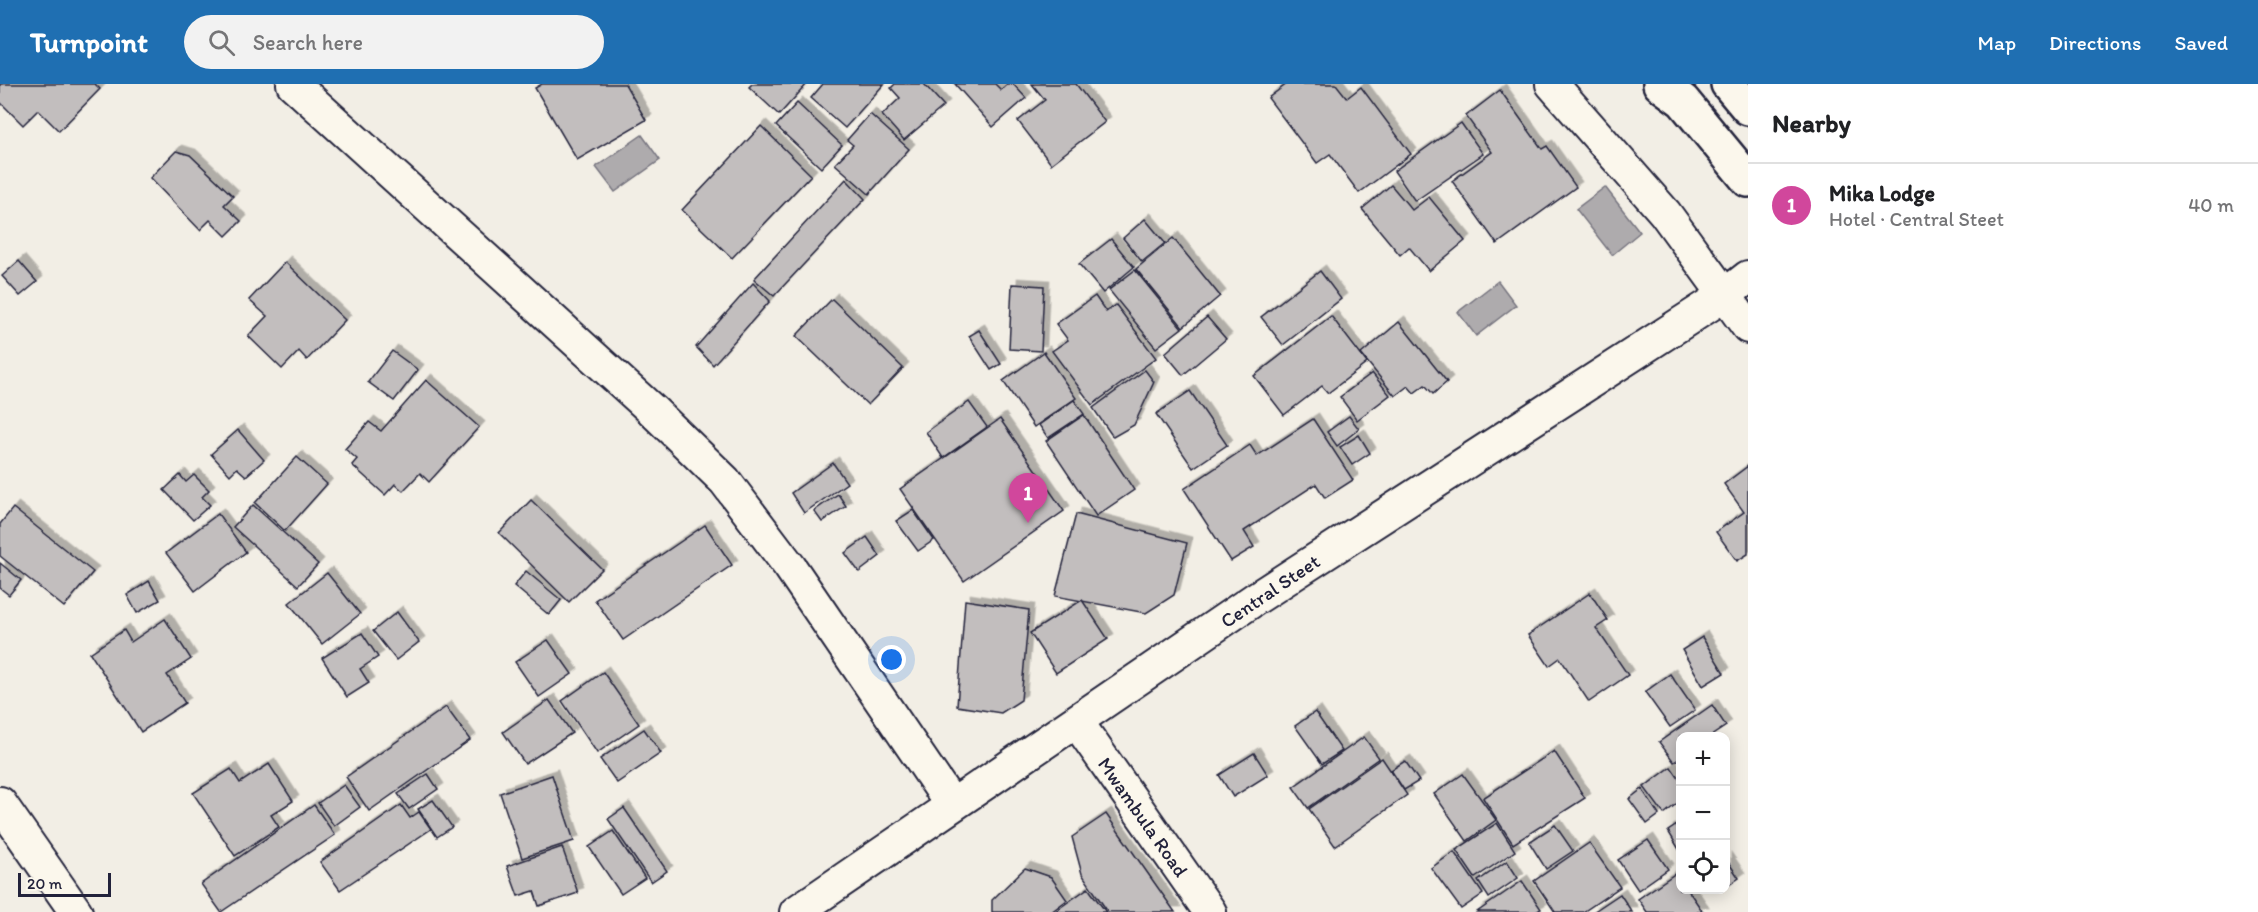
<!DOCTYPE html>
<html lang="en">
<head>
<meta charset="utf-8">
<style>
  :root { --surface:#fff; --page:#f2f2f2; --text:#202124; --muted:#757577; --line:#e0e0e0; --accent:#1f6fb2 }
  body { margin:0; font-family:Itim,sans-serif; background:var(--page); color:var(--text) }
  .controls { position:absolute; right:18px; bottom:18px; display:grid; overflow:hidden; border-radius:12px; box-shadow:0 3px 15px #0003 }
  .controls button { width:54px; height:54px; display:grid; place-items:center; padding:0; border:0; border-bottom:2px solid var(--line); background:var(--surface); color:var(--text); font:30px sans-serif }
  .scale { position:absolute; left:18px; bottom:15px; width:93px; box-sizing:border-box; padding-left:6px; border:3px solid #22223b; border-top:0; font-size:16px; line-height:21px; white-space:nowrap; color:#22223b; -webkit-text-stroke:4px #fbf7ec; paint-order:stroke }
  .you { position:absolute; left:892px; top:576px; width:21px; height:21px; margin:-15px; border:4px solid #fff; border-radius:50%; background:#1a73e8; box-shadow:0 0 0 9px #1a73e833 }
  .badge { display:grid; place-items:center; width:39px; height:39px; border-radius:50%; background:var(--accent); color:#fff; font-size:20px; font-weight:700 }
  .pin { position:absolute; translate:-50% -50px; filter:drop-shadow(0 2px 3px #0008) }
  .pin::after { content:''; position:absolute; top:32px; width:21px; height:18px; background:inherit; clip-path:polygon(0 0,100% 0,50% 100%) }
  .list { margin:0; padding:0; list-style:none }
  h2 { display:flex; justify-content:space-between; align-items:center; height:78px; margin:0; padding:0 24px; font-size:26px }
  h2 small { font-size:20px; font-weight:400; color:var(--muted) }
  .list li { display:grid; grid-template-columns:39px 1fr auto; gap:18px; align-items:center; box-sizing:border-box; height:84px; padding:0 24px; border-top:2px solid var(--line) }
  .list b { display:block; font-size:22px; white-space:nowrap }
  .list p { margin:0; font-size:20px; white-space:nowrap; color:var(--muted) }
  .list em { font-size:20px; font-style:normal; color:var(--muted) }
  .icon { flex:none; width:33px; height:33px; fill:none; stroke:currentColor; stroke-width:2; stroke-linecap:round; stroke-linejoin:round }
  .map { position:relative; flex:none; width:1748px; height:828px; overflow:hidden }
  header { display:flex; align-items:center; gap:36px; box-sizing:border-box; height:84px; padding:0 30px; background:var(--accent); color:#fff }
  header strong { font-size:28px }
  nav { display:flex; gap:33px; margin-inline-start:auto; font-size:21px }
  .search { width:420px; height:54px; background:var(--page); display:flex; align-items:center; gap:15px; box-sizing:border-box; padding:0 21px; border-radius:33px; color:var(--muted); font-size:22px }
  main { display:flex }
  aside { flex:1; background:var(--surface) }
  .map>svg:first-child { display:block }
</style>
</head>
<body>
<header>
<strong>Turnpoint</strong>
<div class="search"><svg class="icon" aria-label="search" viewBox="0 0 24 24"><circle cx="10" cy="10" r="6"/><path d="M15 15l6 6"/></svg>Search here</div>
<nav><a>Map</a><a>Directions</a><a>Saved</a></nav>
</header>
<main>
<div class="map">
<svg width="1748" height="828" viewBox="0 0 1748 828">
  <defs>
    <filter id="shadow"><feDropShadow dx="5.5" dy="-5.5" stdDeviation="0" flood-color="#0004"/></filter>
  </defs>
  <rect width="100%" height="100%" fill="#f2eee5"/>
  <filter id="ink" filterUnits="userSpaceOnUse"><feTurbulence type="fractalNoise" baseFrequency=".0167" numOctaves="2"/><feDisplacementMap in="SourceGraphic" scale="12" xChannelSelector="R" yChannelSelector="G"/><feConvolveMatrix kernelMatrix="1 2 1 2 8 2 1 2 1" color-interpolation-filters="sRGB"/></filter>
  <g filter="url(#ink)">
    <g fill="#aeabad" stroke="#76747f" stroke-width="1.5">
      <polygon points="642,51 660,76 615,108 596,83"/>
      <polygon points="1605,103 1640,148 1612,171 1576,125"/>
      <polygon points="1498,197 1516,221 1476,252 1458,228"/>
    </g>
    <g fill="#c2bebe" stroke="#22223b" stroke-width="1.5" filter="url(#shadow)">
      <polygon points="0,0 95,0 100,5 59,47 38,26 23,41 0,18"/>
      <polygon points="542,0 625,0 646,36 577,76 535,4"/>
      <polygon points="752,0 807,0 779,31 749,3"/>
      <polygon points="823,0 884,0 845,44 811,14"/>
      <polygon points="895,0 924,0 944,22 904,56 882,31 900,14 891,4"/>
      <polygon points="955,0 995,0 1001,6 1007,0 1013,0 1026,14 993,43"/>
      <polygon points="1032,0 1076,0 1105,38 1051,80 1018,37 1045,16"/>
      <polygon points="1287,0 1336,0 1347,14 1361,3 1411,70 1359,109 1330,70 1317,79 1268,14"/>
      <polygon points="1500,6 1542,65 1547,62 1576,103 1497,160 1452,97 1492,68 1466,32"/>
      <polygon points="797,19 842,61 821,84 776,42"/>
      <polygon points="870,30 909,65 869,110 835,80 853,61 847,56"/>
      <polygon points="1461,39 1483,70 1415,117 1394,87"/>
      <polygon points="761,42 811,91 732,174 682,126"/>
      <polygon points="176,67 190,71 233,112 224,121 241,137 226,152 210,136 200,146 150,94"/>
      <polygon points="846,95 865,115 774,212 754,195"/>
      <polygon points="1391,101 1412,126 1429,113 1465,157 1429,187 1409,163 1400,171 1362,125"/>
      <polygon points="1145,135 1165,159 1142,178 1123,154"/>
      <polygon points="1173,154 1220,212 1183,243 1136,185"/>
      <polygon points="1111,155 1134,183 1103,209 1079,180"/>
      <polygon points="19,177 37,198 20,212 2,192"/>
      <polygon points="285,178 345,236 307,276 299,267 282,285 248,252 267,232 249,216"/>
      <polygon points="1135,186 1182,244 1156,264 1109,206"/>
      <polygon points="1320,187 1341,215 1283,261 1261,233"/>
      <polygon points="753,199 770,217 713,281 696,263"/>
      <polygon points="1012,200 1044,202 1041,267 1009,265"/>
      <polygon points="1095,212 1106,228 1116,221 1156,274 1092,321 1052,267 1068,256 1056,240"/>
      <polygon points="832,215 903,284 868,321 796,252"/>
      <polygon points="1331,232 1367,279 1328,309 1322,302 1284,331 1254,292"/>
      <polygon points="1207,233 1226,255 1183,291 1165,269"/>
      <polygon points="1399,238 1447,298 1433,310 1425,301 1414,309 1408,302 1395,312 1361,270"/>
      <polygon points="979,246 1001,280 991,286 969,252"/>
      <polygon points="392,267 418,286 394,317 368,298"/>
      <polygon points="1044,268 1076,314 1034,343 1003,297"/>
      <polygon points="1145,286 1154,298 1134,341 1113,353 1093,324"/>
      <polygon points="1372,289 1390,311 1357,336 1340,313"/>
      <polygon points="426,296 479,343 429,398 420,389 403,407 395,400 385,411 352,381 357,375 345,365 369,338 381,347"/>
      <polygon points="1190,307 1227,361 1193,384 1156,330"/>
      <polygon points="1074,316 1084,330 1048,354 1039,341"/>
      <polygon points="969,318 987,343 943,374 926,348"/>
      <polygon points="1084,331 1134,406 1096,432 1046,357"/>
      <polygon points="1349,332 1359,345 1337,362 1327,348"/>
      <polygon points="1000,335 1064,427 964,497 900,405"/>
      <polygon points="1313,335 1353,396 1325,414 1316,400 1244,447 1254,463 1231,477 1184,405 1250,361 1257,372"/>
      <polygon points="238,346 264,376 246,392 237,384 230,391 211,370"/>
      <polygon points="1359,351 1370,369 1352,381 1340,363"/>
      <polygon points="297,373 327,400 285,447 255,419"/>
      <polygon points="833,379 847,399 804,429 791,409"/>
      <polygon points="1748,382 1748,470 1737,477 1716,448 1744,428 1724,400"/>
      <polygon points="180,391 186,398 194,391 209,406 202,413 210,421 193,436 164,406"/>
      <polygon points="838,410 846,422 822,438 814,427"/>
      <polygon points="531,416 602,485 569,518 499,449"/>
      <polygon points="253,421 318,480 298,502 233,443"/>
      <polygon points="13,424 93,488 64,523 0,472 0,440"/>
      <polygon points="913,426 934,456 918,467 896,437"/>
      <polygon points="218,430 246,468 195,507 166,469"/>
      <polygon points="1076,430 1187,459 1174,511 1146,529 1055,512"/>
      <polygon points="705,441 732,481 623,556 595,516"/>
      <polygon points="867,453 880,472 859,488 845,469"/>
      <polygon points="0,479 21,496 9,511 0,504"/>
      <polygon points="526,487 561,516 549,531 514,502"/>
      <polygon points="327,489 360,530 322,560 289,519"/>
      <polygon points="149,497 160,516 137,529 127,511"/>
      <polygon points="1590,509 1608,536 1596,544 1628,591 1589,618 1560,574 1549,582 1528,551"/>
      <polygon points="965,516 1029,526 1021,616 1001,629 957,622"/>
      <polygon points="1082,516 1108,555 1056,589 1030,549"/>
      <polygon points="397,528 419,558 396,576 373,547"/>
      <polygon points="165,535 191,575 167,591 185,619 141,648 90,569 124,546 131,558"/>
      <polygon points="362,549 378,573 360,585 369,599 347,613 322,574"/>
      <polygon points="1702,553 1724,589 1703,602 1682,566"/>
      <polygon points="548,556 572,590 539,613 515,578"/>
      <polygon points="603,588 639,640 597,669 562,617"/>
      <polygon points="1670,590 1695,626 1670,643 1645,608"/>
      <polygon points="549,616 572,649 525,680 503,648"/>
      <polygon points="1712,621 1726,642 1711,652 1680,652 1680,674 1674,678 1659,658"/>
      <polygon points="446,623 470,656 369,727 346,693"/>
      <polygon points="1315,628 1342,667 1322,680 1295,642"/>
      <polygon points="644,645 661,669 617,699 600,675"/>
      <polygon points="1364,653 1379,674 1308,724 1293,703"/>
      <polygon points="1554,667 1585,714 1513,760 1483,714"/>
      <polygon points="1254,669 1268,691 1233,713 1219,691"/>
      <polygon points="1382,674 1407,711 1335,762 1309,725"/>
      <polygon points="1405,677 1419,697 1404,706 1391,686"/>
      <polygon points="269,680 293,717 271,731 279,743 235,772 193,709 231,685 240,699"/>
      <polygon points="1671,683 1680,696 1680,717 1664,730 1644,703"/>
      <polygon points="428,690 438,705 409,725 398,710"/>
      <polygon points="1463,690 1496,736 1467,757 1434,710"/>
      <polygon points="552,691 574,757 522,774 500,709"/>
      <polygon points="344,701 360,723 334,742 318,719"/>
      <polygon points="1642,705 1659,731 1647,740 1629,715"/>
      <polygon points="433,716 452,743 437,753 418,725"/>
      <polygon points="314,721 335,751 221,828 201,800"/>
      <polygon points="401,721 410,734 419,728 431,745 340,806 320,778"/>
      <polygon points="624,724 667,787 651,798 608,735"/>
      <polygon points="1106,730 1175,828 1108,828 1082,790 1072,753"/>
      <polygon points="1497,739 1515,767 1475,794 1456,766"/>
      <polygon points="1680,739 1680,767 1668,747"/>
      <polygon points="1555,741 1573,767 1546,785 1529,758"/>
      <polygon points="613,747 645,794 621,810 589,763"/>
      <polygon points="1648,756 1668,785 1638,806 1618,776"/>
      <polygon points="1589,759 1620,803 1583,828 1555,828 1534,797"/>
      <polygon points="562,763 578,809 539,822 534,807 518,812 507,782"/>
      <polygon points="1454,768 1483,810 1461,825 1431,784"/>
      <polygon points="1726,775 1739,794 1726,803"/>
      <polygon points="1507,777 1518,794 1489,814 1478,797"/>
      <polygon points="1025,784 1051,793 1067,816 1051,828 992,828 992,816"/>
      <polygon points="1676,789 1680,795 1680,806 1688,806 1703,828 1647,828 1638,815"/>
      <polygon points="1522,797 1541,825 1536,828 1477,828"/>
      <polygon points="1088,804 1106,828 1054,828"/>
      <polygon points="1620,810 1632,828 1593,828"/>
    </g>
    <g fill="none" stroke-linecap="round" stroke-linejoin="round">
      <g stroke="#22223b" stroke-width="36">
        <g id="minor">
          <polyline points="293,0 652,326 725,397 790,483 952,721"/>
          <polyline points="1552,0 1665,129 1748,243"/>
          <polyline points="1077,638 1210,828"/>
          <polyline points="0,719 76,828"/>
          <polyline points="796,828 1255,515 1725,211 1748,193"/>
        </g>
      </g>
      <g stroke="#22223b" stroke-width="38">
        <g id="major">
          <polyline points="1660,0 1683,17 1748,96"/>
          <polyline points="1728,0 1748,24"/>
        </g>
      </g>
      <use href="#minor" stroke="#fbf7ec" stroke-width="32"/>
      <use href="#major" stroke="#fbf7ec" stroke-width="33"/>
    </g>
  </g>
  <g text-anchor="middle" stroke-width="4.5" stroke-linejoin="round" paint-order="stroke">
    <g font-size="20" fill="#22223b" stroke="#fbf7ec">
      <text transform="translate(1270 507) rotate(-34)" y="7">Central Steet</text>
      <text transform="translate(1143 733) rotate(55)" y="7">Mwambula Road</text>
    </g>
  </g>
</svg>
<div class="controls">
<button>+</button>
<button>−</button>
<button><svg class="icon" aria-label="locate" viewBox="0 0 24 24"><circle cx="12" cy="12" r="6"/><path d="M12 2v4M12 18v4M2 12h4M18 12h4"/></svg></button>
</div>
<div class="scale">20 m</div>
<div class="you"></div>
<div class="pin badge" style="left:1028px;top:439px;background:#d1479c">1</div>
</div>
<aside>
<h2>Nearby<small></small></h2>
<ul class="list">
<li><span class="badge" style="background:#d1479c">1</span><div><b>Mika Lodge</b><p>Hotel · Central Steet</p></div><em>40 m</em></li>
</ul>
</aside>
</main>
</body>
</html>
